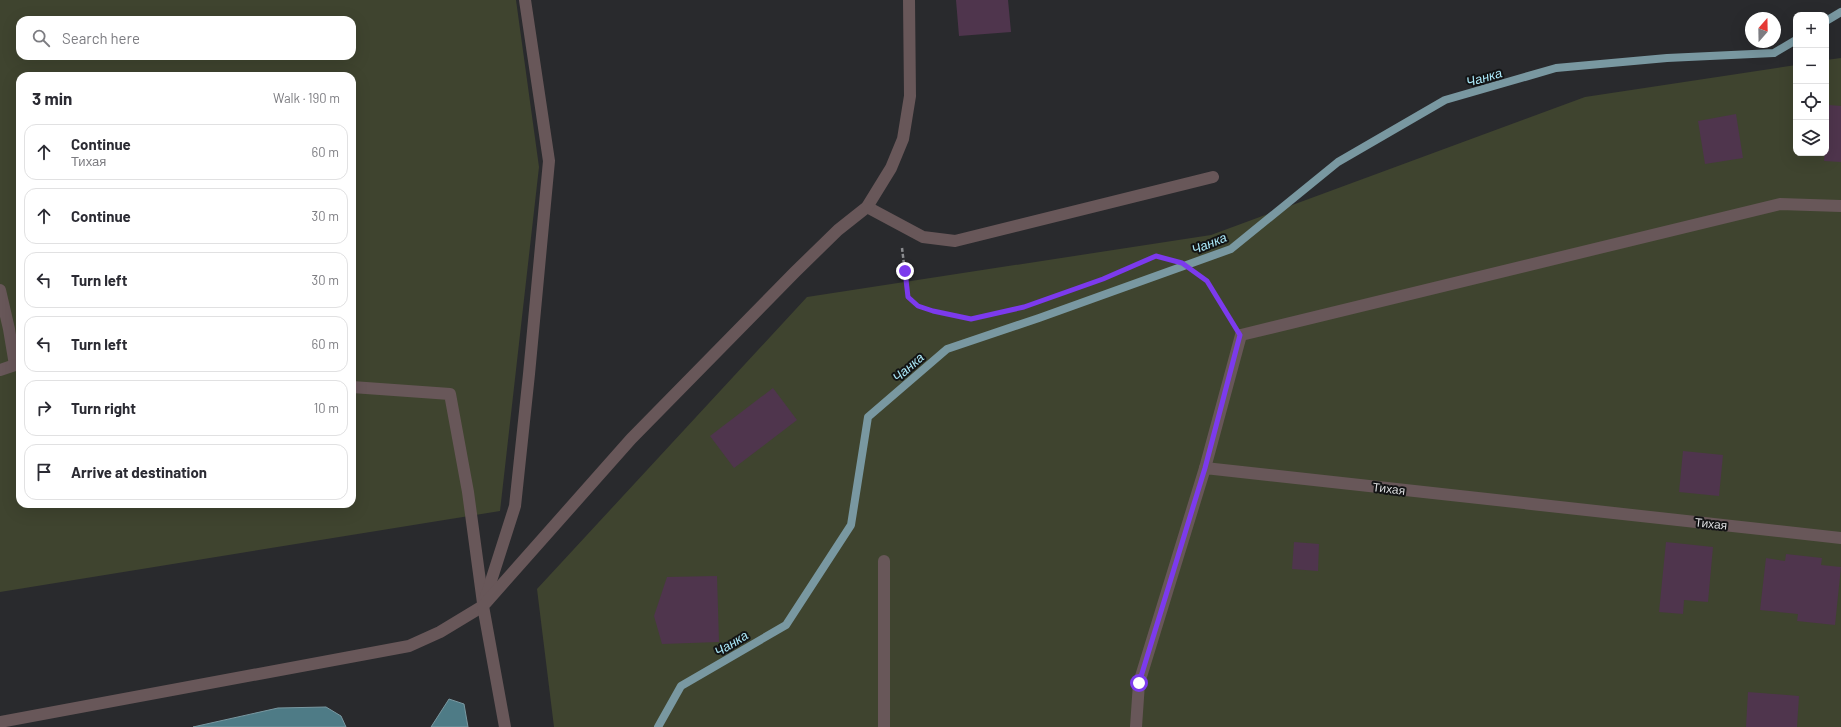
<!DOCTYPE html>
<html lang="en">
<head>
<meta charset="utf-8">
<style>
  :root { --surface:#fff; --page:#f7f7f7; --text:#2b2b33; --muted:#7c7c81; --line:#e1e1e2 }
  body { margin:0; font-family:Barlow,sans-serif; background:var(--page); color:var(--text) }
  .controls { position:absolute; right:12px; top:12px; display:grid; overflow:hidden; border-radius:8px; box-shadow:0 4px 16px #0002 }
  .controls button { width:36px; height:36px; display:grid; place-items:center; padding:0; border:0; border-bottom:1px solid var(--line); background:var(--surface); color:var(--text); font:20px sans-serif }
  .compass { position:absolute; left:1745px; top:12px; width:36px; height:36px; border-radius:50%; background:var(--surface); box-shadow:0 4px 16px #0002; rotate:20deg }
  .stop { position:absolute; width:12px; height:12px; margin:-9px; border:3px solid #7c3aed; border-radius:50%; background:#fff }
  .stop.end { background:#7c3aed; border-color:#fff; box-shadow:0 1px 4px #0008 }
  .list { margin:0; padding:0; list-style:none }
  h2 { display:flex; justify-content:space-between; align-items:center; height:52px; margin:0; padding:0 16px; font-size:17px }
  h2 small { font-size:13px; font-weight:400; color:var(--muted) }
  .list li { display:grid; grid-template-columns:26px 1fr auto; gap:12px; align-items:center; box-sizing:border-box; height:56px; margin:0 8px 8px; padding:0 8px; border:1px solid var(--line); border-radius:12px }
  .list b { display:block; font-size:15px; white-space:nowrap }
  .list p { margin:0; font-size:13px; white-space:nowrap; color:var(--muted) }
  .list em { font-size:13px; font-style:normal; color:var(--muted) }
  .icon { flex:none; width:22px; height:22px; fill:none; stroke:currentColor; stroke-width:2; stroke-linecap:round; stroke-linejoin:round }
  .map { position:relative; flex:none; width:1841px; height:727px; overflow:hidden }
  .search { position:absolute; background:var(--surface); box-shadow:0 4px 16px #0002; left:16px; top:16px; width:340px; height:44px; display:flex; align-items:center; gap:10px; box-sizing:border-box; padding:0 14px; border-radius:12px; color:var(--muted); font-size:15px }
  .panel { position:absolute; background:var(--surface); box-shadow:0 4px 16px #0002; left:16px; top:72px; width:340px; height:436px; border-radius:12px }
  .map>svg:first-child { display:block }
</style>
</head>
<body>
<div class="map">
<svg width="1841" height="727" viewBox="0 0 1841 727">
  <rect width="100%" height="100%" fill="#292a2d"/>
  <g fill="#3f442f" fill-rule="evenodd">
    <path d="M0,0H516L539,167L500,511L0,592ZM20,20H352V56H20ZM20,76H352V504H20Z"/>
    <polygon points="1841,58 1841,727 554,727 537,589 807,297 1211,235 1585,97 1796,65 1796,153 1826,153 1826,60"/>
  </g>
  <g fill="#4e7b86" stroke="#7998a1">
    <polygon points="449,699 464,704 468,727 431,727"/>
    <polygon points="326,707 341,716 346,727 193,727 278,708"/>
  </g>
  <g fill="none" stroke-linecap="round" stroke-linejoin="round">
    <g stroke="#7998a1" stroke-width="8">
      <polyline points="1826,21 1841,12"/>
      <polyline points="658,727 681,686 786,625 851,525 868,417 947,349 1039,318 1231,249 1338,162 1445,100 1556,68 1667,58 1774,53 1796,40"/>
    </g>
  </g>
  <g fill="#4f354d">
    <polygon points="956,0 1008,0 1011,32 959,36"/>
    <polygon points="1829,105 1841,106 1841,162 1824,161"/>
    <polygon points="1736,114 1743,158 1705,164 1698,121"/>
    <polygon points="773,388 797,420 734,468 710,436"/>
    <polygon points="1683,451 1723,455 1719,496 1679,492"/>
    <polygon points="1294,542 1319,544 1318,571 1292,569"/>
    <polygon points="1666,542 1713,547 1708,602 1684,600 1683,614 1659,612"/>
    <polygon points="1786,554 1822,558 1821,565 1841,567 1835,625 1797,621 1798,614 1760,610 1766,558 1785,561"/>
    <polygon points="717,576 719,642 662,644 654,616 667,577"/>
    <polygon points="1748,692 1799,696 1797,727 1746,727"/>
  </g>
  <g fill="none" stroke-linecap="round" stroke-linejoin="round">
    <polyline stroke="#8b8c8f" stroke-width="2.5" stroke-dasharray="4 2" stroke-linecap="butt" points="902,248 908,297 918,306 933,311 971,319 1024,307 1103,279 1156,256 1182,263 1207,281 1230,318"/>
    <g stroke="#685759" stroke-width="12">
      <polyline points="867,207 923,237 955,241 1213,177"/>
      <polyline points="0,290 9,329 15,365"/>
      <polyline points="0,370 15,365 20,365"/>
      <polyline points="352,387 450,394 468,492 483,603"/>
      <polyline points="1205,468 1241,335 1780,204 1841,206"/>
      <polyline points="884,561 884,727"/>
      <polyline points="0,722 409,646 440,632 483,606 515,506 529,374 549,161 525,0"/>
    </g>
    <g stroke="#685759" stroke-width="12">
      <polyline points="505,727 483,606 631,439 795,272 838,230 867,207 891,168 903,139 910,96 909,0"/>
      <polyline points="1136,727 1139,683 1205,468 1841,538"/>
    </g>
  </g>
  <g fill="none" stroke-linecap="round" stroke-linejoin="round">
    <polyline stroke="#7c3aed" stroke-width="5" points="905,271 908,297 918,306 933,311 971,319 1024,307 1103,279 1156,256 1182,263 1207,281 1240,335 1205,468 1139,683"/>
  </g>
  <g text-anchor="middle" stroke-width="4" stroke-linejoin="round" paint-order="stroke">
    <g font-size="12" fill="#dcdddf" stroke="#121314">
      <text transform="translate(1389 489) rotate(7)" y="4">Тихая</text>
      <text transform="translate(1711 524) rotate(6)" y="4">Тихая</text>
    </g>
    <g font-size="13" font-style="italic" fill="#abe9f9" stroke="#121314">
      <text transform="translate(1484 77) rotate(-16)" y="5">Чанка</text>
      <text transform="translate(1209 243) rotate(-22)" y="5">Чанка</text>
      <text transform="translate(908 367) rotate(-41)" y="5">Чанка</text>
      <text transform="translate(731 643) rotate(-31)" y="5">Чанка</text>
    </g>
  </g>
</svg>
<div class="controls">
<button>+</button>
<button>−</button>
<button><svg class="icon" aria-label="locate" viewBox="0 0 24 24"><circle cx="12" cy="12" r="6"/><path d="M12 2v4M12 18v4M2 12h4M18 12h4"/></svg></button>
<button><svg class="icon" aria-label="layers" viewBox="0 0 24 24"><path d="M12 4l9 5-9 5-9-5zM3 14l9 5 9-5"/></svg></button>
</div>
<svg class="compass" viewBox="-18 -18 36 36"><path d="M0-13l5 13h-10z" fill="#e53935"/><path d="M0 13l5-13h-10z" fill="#7c7c81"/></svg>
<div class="stop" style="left:1139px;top:683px"></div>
<div class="stop end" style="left:905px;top:271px"></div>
<div class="search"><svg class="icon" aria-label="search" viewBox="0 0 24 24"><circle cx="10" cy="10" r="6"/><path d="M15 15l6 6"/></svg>Search here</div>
<section class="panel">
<h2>3 min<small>Walk · 190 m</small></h2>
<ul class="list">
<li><svg class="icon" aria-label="ahead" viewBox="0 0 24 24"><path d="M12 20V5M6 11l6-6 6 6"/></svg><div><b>Continue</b><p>Тихая</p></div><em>60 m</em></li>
<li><svg class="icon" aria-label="ahead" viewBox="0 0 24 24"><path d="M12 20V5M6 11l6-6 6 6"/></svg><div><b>Continue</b></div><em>30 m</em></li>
<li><svg class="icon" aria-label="left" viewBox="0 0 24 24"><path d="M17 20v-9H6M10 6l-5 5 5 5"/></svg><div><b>Turn left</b></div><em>30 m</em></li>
<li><svg class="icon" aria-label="left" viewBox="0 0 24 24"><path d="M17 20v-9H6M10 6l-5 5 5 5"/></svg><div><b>Turn left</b></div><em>60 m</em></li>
<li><svg class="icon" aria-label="right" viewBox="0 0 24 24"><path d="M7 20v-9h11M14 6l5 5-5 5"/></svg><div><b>Turn right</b></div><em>10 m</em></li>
<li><svg class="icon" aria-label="arrive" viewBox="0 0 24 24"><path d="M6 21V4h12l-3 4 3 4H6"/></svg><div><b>Arrive at destination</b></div></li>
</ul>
</section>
</div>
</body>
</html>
